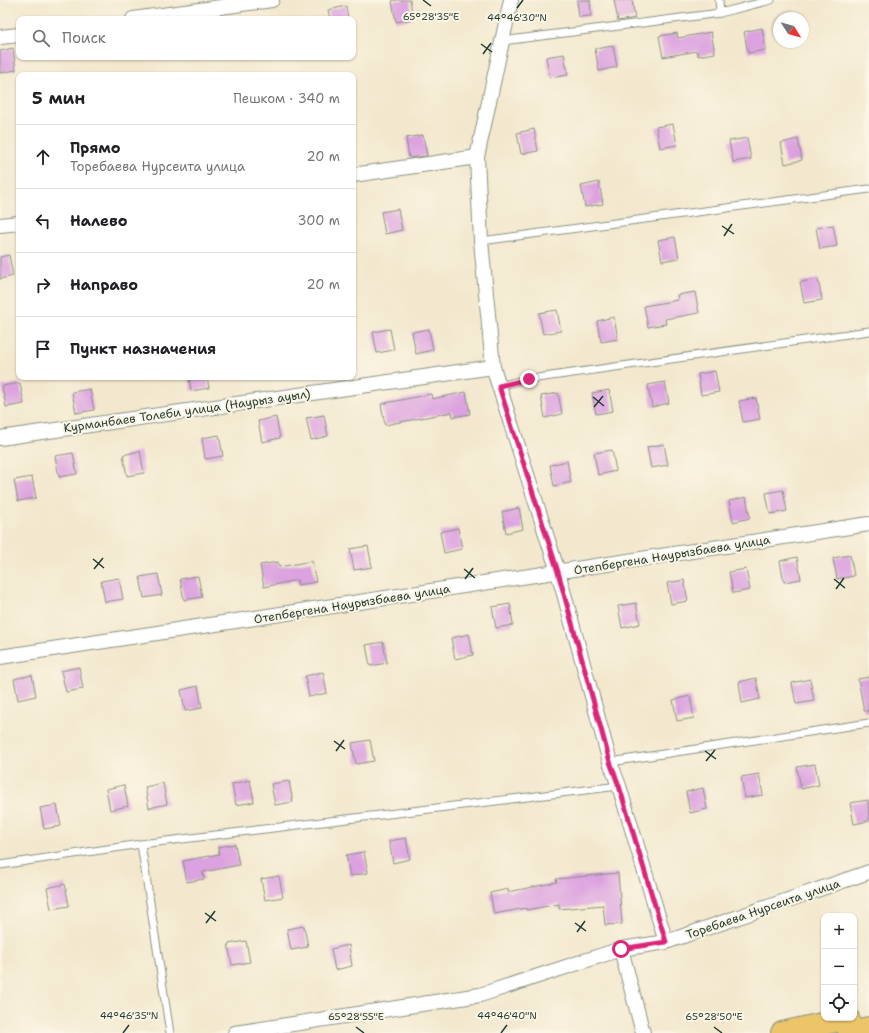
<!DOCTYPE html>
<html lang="ru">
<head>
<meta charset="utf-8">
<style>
  :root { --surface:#fff; --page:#f2f2f2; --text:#202124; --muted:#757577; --line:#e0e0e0 }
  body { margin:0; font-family:"Shantell Sans",sans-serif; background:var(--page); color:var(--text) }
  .controls { position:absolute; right:12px; bottom:12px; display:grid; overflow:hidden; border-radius:8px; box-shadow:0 1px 3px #0004 }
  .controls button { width:36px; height:36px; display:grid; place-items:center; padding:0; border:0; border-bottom:1px solid var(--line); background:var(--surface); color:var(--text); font:20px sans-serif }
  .compass { position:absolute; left:773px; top:12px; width:36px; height:36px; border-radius:50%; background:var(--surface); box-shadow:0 1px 3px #0004; rotate:127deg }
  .stop { position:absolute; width:12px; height:12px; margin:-9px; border:3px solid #db2777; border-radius:50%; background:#fff }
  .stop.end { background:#db2777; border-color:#fff; box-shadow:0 1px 4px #0008 }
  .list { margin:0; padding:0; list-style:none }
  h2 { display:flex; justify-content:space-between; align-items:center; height:52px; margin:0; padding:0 16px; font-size:17px }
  h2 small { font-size:13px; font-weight:400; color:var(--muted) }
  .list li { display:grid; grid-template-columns:26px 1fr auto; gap:12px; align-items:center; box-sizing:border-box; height:64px; padding:0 16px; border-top:1px solid var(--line) }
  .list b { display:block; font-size:15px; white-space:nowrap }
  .list p { margin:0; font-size:13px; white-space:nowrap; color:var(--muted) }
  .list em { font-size:13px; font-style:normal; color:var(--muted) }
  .icon { flex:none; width:22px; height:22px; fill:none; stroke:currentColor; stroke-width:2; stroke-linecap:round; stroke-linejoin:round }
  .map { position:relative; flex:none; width:869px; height:1033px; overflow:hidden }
  .search { position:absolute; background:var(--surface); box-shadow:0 1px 3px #0004; left:16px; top:16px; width:340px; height:44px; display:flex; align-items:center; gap:10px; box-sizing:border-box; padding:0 14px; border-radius:8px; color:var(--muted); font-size:15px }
  .panel { position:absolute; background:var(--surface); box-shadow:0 1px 3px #0004; left:16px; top:72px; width:340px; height:308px; border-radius:8px }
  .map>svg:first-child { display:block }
</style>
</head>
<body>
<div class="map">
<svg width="869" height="1033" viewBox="0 0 869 1033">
  <rect width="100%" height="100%" fill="#fcf5e5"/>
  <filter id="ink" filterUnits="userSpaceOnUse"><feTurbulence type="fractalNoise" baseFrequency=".025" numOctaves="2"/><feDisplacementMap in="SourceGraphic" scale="8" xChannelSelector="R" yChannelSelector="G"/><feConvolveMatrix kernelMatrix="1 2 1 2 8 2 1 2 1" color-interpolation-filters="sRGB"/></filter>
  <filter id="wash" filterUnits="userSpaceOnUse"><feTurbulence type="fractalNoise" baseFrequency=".012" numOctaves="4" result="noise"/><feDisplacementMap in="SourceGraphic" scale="16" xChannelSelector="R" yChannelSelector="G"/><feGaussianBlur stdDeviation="0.9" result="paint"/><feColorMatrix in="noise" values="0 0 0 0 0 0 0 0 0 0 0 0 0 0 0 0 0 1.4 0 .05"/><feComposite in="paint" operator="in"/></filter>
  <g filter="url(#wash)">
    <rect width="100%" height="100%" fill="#f3e8ce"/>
    <g id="blocks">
      <g fill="#dca1e0">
        <polygon points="398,0 410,0 413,19 396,22 392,1"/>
        <polygon points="577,0 590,0 591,16 579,17"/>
        <polygon points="614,0 632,0 635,18 618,21"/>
        <polygon points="346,6 348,19 330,19 328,10"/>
        <polygon points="762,28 766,50 748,53 744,32"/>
        <polygon points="711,32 715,53 698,56 697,51 663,57 659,36 677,33 678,38"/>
        <polygon points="613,46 617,67 599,71 595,49"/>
        <polygon points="13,48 16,70 0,73 0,51"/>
        <polygon points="564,54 568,75 550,78 546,57"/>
        <polygon points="673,124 677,145 660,148 656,127"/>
        <polygon points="534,129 538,151 521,154 517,133"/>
        <polygon points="423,135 427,156 409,158 406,138"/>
        <polygon points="747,138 751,159 733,162 729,141"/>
        <polygon points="798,139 802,160 785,164 781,143"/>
        <polygon points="599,182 603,204 585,207 581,186"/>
        <polygon points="398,209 402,230 385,234 381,212"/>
        <polygon points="833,225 837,246 820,249 816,228"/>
        <polygon points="675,237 679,258 662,261 658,240"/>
        <polygon points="9,255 13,276 0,279 0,257"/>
        <polygon points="818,279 822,300 804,303 800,282"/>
        <polygon points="695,292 699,313 665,319 666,324 648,327 644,306 678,300 677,295"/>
        <polygon points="557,310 561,331 543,334 539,313"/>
        <polygon points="614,317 618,339 601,342 597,321"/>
        <polygon points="390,329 394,350 377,353 373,332"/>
        <polygon points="429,329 433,350 416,354 412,332"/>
        <polygon points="715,371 719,392 701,395 698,374"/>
        <polygon points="189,377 207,377 209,388 191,391"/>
        <polygon points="665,382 669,403 652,407 648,385"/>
        <polygon points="20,383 24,404 6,407 2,386"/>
        <polygon points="90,389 94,410 76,413 72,392"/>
        <polygon points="609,390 613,411 596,414 592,393"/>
        <polygon points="466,392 470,414 453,417 452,412 385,425 381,404 431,394 432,399"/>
        <polygon points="558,393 562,414 545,418 541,396"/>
        <polygon points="756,398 760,419 743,422 739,401"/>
        <polygon points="324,415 328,436 311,440 306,418"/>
        <polygon points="276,417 280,438 262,442 258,421"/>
        <polygon points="219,435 223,456 205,459 202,438"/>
        <polygon points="664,444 668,465 651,468 647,447"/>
        <polygon points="612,450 616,471 598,475 594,453"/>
        <polygon points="140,451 144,473 127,476 123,455"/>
        <polygon points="73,453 77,474 59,477 55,456"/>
        <polygon points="567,461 571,482 554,486 550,465"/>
        <polygon points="32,477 36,498 18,501 14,480"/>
        <polygon points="783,490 787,511 770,514 766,493"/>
        <polygon points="746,497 750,518 733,522 729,501"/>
        <polygon points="519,508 523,529 506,533 502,512"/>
        <polygon points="458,528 462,549 444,553 440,532"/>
        <polygon points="368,546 372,567 354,570 350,549"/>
        <polygon points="850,555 854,576 837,579 833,558"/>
        <polygon points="797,557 801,579 784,582 780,561"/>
        <polygon points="312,561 316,582 298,585 297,580 264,587 260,565 278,562 279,567"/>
        <polygon points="746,569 750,590 733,593 729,572"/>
        <polygon points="158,574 162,595 144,598 140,577"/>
        <polygon points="198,576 202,597 184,600 180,579"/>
        <polygon points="119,578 123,599 105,602 101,581"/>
        <polygon points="684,580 688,601 671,604 667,583"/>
        <polygon points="636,603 640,624 622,628 618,606"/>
        <polygon points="510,604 513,625 496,628 492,607"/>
        <polygon points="469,634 473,655 455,659 451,638"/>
        <polygon points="383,642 387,663 370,666 366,645"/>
        <polygon points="79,667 83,689 66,692 61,671"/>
        <polygon points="323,672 327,693 309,697 305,676"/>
        <polygon points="32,675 36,696 18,700 14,679"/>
        <polygon points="869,677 869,711 864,711 858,679"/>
        <polygon points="756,678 760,699 742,703 739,682"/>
        <polygon points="810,679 814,701 796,704 792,683"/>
        <polygon points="198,686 202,708 185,711 181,690"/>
        <polygon points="690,696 694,718 677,721 673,700"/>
        <polygon points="370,740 374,761 356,764 352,743"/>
        <polygon points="815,764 819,785 801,789 797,767"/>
        <polygon points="759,774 763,795 745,798 741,777"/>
        <polygon points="250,780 254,802 236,805 232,784"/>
        <polygon points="289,781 293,802 275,805 271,784"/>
        <polygon points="163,783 167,804 149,808 145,787"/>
        <polygon points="124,785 128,806 110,810 106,789"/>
        <polygon points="703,788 707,809 690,813 686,792"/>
        <polygon points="868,800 869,821 854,824 850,803"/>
        <polygon points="57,805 61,826 44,829 40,808"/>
        <polygon points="406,838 410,859 393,863 389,841"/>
        <polygon points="235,844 239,865 203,872 204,879 187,882 183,861 219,854 218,847"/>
        <polygon points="364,852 368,873 350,876 346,855"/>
        <polygon points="618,873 622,924 605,925 603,905 559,909 559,904 526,910 526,908 494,914 490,893 508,889 508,892 557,882 556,879"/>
        <polygon points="279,876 283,897 265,900 261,879"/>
        <polygon points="65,884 69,906 51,909 47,888"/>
        <polygon points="304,926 308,947 291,950 287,929"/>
        <polygon points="246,941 250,962 232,965 228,944"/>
        <polygon points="349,945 352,966 335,970 331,949"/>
      </g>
    </g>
  </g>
  <g filter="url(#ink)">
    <use href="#blocks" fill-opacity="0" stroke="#899281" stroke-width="1"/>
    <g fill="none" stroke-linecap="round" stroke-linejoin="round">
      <g stroke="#899281" stroke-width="9">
        <g id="lane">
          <polyline points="719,0 720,13"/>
          <polyline points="502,41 720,13 771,0"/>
          <polyline points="481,241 869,189"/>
          <polyline points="499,386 523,380 869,331"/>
          <polyline points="610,762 869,723"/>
          <polyline points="141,844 170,1033"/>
          <polyline points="0,865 141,844 619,786"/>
        </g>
      </g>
      <g stroke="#899281" stroke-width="16">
        <g id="street">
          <polyline points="511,0 477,157 481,241 493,367 558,572 610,762 619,786 666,942"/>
          <polyline points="133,19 272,0"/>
          <polyline points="0,37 19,35"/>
          <polyline points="353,175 477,157"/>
          <polyline points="0,225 19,223"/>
          <polyline points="0,438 493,367"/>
          <polyline points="0,657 869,524"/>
          <polyline points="621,949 643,1033"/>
          <polyline points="235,1033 480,995 621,949 666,942 869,872"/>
        </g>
      </g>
      <g stroke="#899281" stroke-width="24">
        <g id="highway">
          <polyline points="782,1033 848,1018"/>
          <polyline points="849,1033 869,1028"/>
        </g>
      </g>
      <use href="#lane" stroke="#fff" stroke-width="7"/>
      <use href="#street" stroke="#fff" stroke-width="14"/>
      <use href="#highway" stroke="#edc569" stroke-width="22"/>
    </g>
  </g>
  <g fill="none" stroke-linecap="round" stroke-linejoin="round" filter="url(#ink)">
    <polyline stroke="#db2777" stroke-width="5" points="529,379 499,386 558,572 610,762 619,786 666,942 621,949"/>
  </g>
  <path fill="none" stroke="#1f3d34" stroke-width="1.5" d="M423,0L431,6M517,8L523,0M481,44L492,52M483,54L491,43M722,226L734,234M724,236L732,224M593,397L604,406M594,407L603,396M93,559L104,568M94,569L103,558M464,569L475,578M465,579L473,568M834,579L845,588M836,589L844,578M334,741L345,749M336,751L344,740M705,751L716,759M706,761L715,750M205,913L216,921M206,923L215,911M575,923L586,931M577,932L585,921M356,1027L364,1033M714,1027L722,1033M123,1033L129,1025M501,1033L507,1025"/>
  <g text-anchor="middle" stroke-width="4" stroke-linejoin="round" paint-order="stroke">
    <g font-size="12" fill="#1f3d34" stroke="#fcf5e5">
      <text transform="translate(187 411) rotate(-8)" y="4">Курманбаев Толеби улица (Наурыз ауыл)</text>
      <text transform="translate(672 555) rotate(-9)" y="4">Отепбергена Наурызбаева улица</text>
      <text transform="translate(352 604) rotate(-9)" y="4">Отепбергена Наурызбаева улица</text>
      <text transform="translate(763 909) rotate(-19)" y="4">Торебаева Нурсеита улица</text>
    </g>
  </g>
  <g font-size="10" text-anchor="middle" fill="#1f3d34" stroke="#fcf5e5" stroke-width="4" stroke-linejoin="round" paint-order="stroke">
    <text x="431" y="20">65°28'35"E</text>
    <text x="517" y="21">44°46'30"N</text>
    <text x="129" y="1019">44°46'35"N</text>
    <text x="507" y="1019">44°46'40"N</text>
    <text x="356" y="1020">65°28'55"E</text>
    <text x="714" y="1020">65°28'50"E</text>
  </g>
</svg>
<div class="controls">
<button>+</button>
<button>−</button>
<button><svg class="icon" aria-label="locate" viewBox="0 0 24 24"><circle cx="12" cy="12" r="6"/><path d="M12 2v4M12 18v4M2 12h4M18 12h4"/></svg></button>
</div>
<svg class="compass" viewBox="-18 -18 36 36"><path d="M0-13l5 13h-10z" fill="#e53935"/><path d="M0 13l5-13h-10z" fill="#757577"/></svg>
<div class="stop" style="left:621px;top:949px"></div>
<div class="stop end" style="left:529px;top:379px"></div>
<div class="search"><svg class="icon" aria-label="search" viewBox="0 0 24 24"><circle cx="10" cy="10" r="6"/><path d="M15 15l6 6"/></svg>Поиск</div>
<section class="panel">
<h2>5 мин<small>Пешком · 340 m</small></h2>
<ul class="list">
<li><svg class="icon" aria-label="ahead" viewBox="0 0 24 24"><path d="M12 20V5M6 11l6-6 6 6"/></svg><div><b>Прямо</b><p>Торебаева Нурсеита улица</p></div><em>20 m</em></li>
<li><svg class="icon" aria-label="left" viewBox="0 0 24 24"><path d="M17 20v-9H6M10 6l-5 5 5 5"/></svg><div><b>Налево</b></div><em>300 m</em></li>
<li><svg class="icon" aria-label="right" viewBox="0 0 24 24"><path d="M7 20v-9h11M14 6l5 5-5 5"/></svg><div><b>Направо</b></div><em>20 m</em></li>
<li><svg class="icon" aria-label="arrive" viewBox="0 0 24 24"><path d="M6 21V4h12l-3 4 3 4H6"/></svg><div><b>Пункт назначения</b></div></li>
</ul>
</section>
</div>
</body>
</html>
